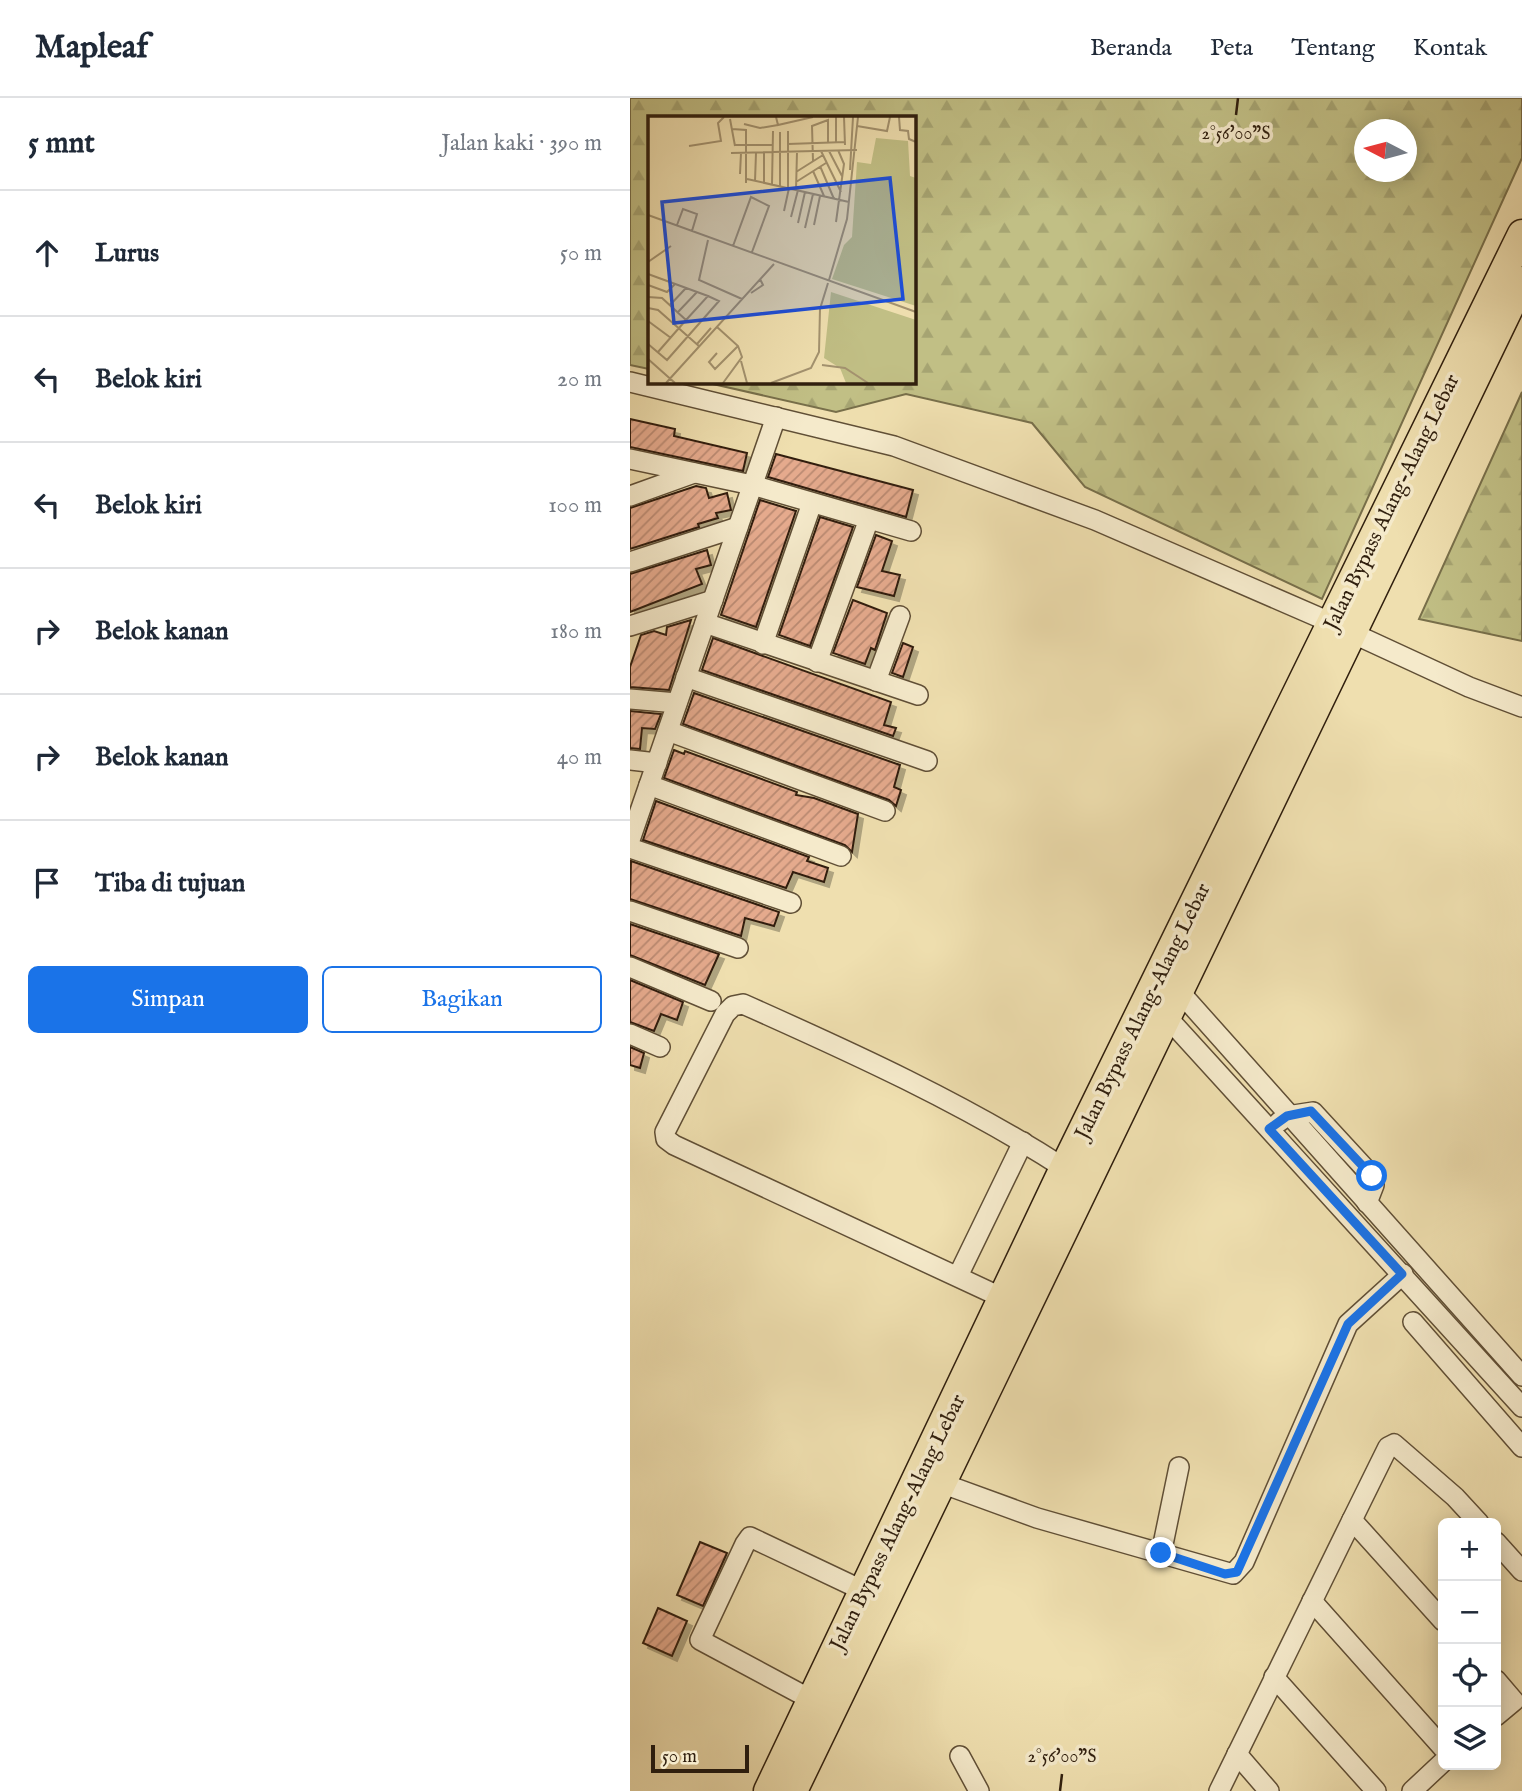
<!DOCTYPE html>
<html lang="id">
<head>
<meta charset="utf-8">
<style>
  :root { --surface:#fff; --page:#f6f6f7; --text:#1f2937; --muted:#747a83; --line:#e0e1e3; --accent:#1a73e8 }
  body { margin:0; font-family:"IM FELL English",serif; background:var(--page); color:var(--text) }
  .controls { position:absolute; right:21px; bottom:21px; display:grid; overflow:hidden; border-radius:10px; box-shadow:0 4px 18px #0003 }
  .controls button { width:63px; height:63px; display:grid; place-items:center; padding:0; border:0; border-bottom:2px solid var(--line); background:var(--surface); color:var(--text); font:35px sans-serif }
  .compass { position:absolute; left:724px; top:21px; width:63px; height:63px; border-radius:50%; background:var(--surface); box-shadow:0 4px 18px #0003; rotate:276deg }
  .scale { position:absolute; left:21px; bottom:18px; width:98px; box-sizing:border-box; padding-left:7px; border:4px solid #301f0e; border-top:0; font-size:19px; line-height:24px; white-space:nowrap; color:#301f0e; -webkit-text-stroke:5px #f5eacb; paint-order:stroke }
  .stop { position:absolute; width:21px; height:21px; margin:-16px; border:5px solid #1a73e8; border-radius:50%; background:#fff }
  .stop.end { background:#1a73e8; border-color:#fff; box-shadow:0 2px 7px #0008 }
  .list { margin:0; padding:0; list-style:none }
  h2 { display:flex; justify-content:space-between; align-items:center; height:91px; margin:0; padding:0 28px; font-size:30px }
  h2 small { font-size:23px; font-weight:400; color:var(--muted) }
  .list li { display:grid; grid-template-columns:46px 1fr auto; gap:21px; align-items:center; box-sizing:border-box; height:126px; padding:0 28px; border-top:2px solid var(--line) }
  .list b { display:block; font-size:26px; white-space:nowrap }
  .list em { font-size:23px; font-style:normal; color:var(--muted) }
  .actions { display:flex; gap:14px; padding:21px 28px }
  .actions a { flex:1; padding:16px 0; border:2px solid var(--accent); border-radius:10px; text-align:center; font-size:24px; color:var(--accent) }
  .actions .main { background:var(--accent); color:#fff }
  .icon { flex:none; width:38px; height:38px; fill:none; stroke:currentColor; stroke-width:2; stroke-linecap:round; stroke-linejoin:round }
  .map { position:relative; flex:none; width:892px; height:1693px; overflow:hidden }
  header { display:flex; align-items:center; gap:42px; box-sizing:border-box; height:98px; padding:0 35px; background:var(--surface); border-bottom:2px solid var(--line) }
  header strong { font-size:33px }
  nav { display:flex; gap:38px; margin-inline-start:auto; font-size:24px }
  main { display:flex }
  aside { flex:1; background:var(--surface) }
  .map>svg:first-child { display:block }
</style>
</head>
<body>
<header>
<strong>Mapleaf</strong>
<nav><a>Beranda</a><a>Peta</a><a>Tentang</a><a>Kontak</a></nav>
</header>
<main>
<aside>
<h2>5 mnt<small>Jalan kaki · 390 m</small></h2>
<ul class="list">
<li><svg class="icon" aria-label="ahead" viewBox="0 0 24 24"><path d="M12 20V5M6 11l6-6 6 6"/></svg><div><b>Lurus</b></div><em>50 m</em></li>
<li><svg class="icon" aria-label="left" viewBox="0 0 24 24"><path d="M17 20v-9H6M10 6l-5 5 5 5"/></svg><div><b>Belok kiri</b></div><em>20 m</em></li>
<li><svg class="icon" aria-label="left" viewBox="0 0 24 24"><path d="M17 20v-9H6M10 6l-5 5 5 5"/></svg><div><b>Belok kiri</b></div><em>100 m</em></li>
<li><svg class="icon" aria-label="right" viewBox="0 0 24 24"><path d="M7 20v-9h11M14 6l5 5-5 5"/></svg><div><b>Belok kanan</b></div><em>180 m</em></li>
<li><svg class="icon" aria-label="right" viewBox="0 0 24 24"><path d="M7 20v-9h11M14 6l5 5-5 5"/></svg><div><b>Belok kanan</b></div><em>40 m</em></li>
<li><svg class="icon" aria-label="arrive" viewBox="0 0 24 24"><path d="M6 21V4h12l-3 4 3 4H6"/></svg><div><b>Tiba di tujuan</b></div></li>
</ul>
<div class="actions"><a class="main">Simpan</a><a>Bagikan</a></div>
</aside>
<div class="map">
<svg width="892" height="1693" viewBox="0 0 892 1693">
  <defs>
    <pattern id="forest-firs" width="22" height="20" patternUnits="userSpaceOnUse" patternTransform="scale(1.75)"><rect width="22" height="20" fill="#c1bf85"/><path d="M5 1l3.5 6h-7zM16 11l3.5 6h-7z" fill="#a6a472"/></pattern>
    <pattern id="building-hatch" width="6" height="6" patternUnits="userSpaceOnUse" patternTransform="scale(1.75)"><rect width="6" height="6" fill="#e5aa8d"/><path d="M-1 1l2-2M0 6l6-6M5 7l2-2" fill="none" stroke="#ba8a72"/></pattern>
    <filter id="shadow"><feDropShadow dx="5" dy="5" stdDeviation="0" flood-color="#0004"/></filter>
  </defs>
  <rect width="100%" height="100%" fill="#efdfaf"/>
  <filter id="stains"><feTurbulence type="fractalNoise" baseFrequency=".00286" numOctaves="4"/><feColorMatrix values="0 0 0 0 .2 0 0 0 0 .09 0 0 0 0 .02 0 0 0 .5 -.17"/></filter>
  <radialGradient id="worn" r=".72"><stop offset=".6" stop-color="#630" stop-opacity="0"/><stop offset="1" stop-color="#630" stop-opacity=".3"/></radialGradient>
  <g fill="url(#forest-firs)" stroke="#786f4a" stroke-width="2" fill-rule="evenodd">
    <path d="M0,0H892V60L692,501L455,389L402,325L276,296L206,314L74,284H284V19H19V271L0,267ZM734,32H776V74H734Z"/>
    <polygon points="892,294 892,543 789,521"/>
  </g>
  <g fill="url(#building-hatch)" stroke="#301f0e" stroke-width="2" filter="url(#shadow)">
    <polygon points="0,321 45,331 44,338 117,355 113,373 0,349"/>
    <polygon points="146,356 283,392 276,419 138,379"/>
    <polygon points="66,388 76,390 79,400 97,395 101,412 86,415 88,420 68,426 69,429 0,451 0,410"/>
    <polygon points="130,402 166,413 126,529 91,517"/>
    <polygon points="190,419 223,429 180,548 149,537"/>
    <polygon points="246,437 262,443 252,473 270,477 264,498 227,489"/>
    <polygon points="77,452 81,467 66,471 72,486 0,514 0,476"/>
    <polygon points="223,502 257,515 245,552 241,550 235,566 203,555"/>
    <polygon points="61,522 39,592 0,589 0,569 11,537 24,533 36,537 37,529"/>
    <polygon points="83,540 261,604 254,627 266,630 263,638 72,572"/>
    <polygon points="273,545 283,549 273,579 262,575"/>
    <polygon points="64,595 270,667 264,689 271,692 266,708 259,702 53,626"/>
    <polygon points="0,613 31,616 25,631 12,630 10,651 0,650"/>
    <polygon points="44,652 54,656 55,653 167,694 166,697 184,700 228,716 222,754 215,747 34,680"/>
    <polygon points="26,703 179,759 177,763 198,770 194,784 163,774 156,790 13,742"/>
    <polygon points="1,763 149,814 144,828 115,820 111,838 0,801"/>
    <polygon points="0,826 89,856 75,887 0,857"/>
    <polygon points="0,882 53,904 47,922 31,916 24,933 0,924"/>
    <polygon points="0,949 14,955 10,970 0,967"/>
    <polygon points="70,1444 97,1455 73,1508 47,1497"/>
    <polygon points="28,1510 57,1523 42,1558 13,1545"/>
  </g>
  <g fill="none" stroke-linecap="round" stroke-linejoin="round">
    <g stroke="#604f36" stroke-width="22">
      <g id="minor">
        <polyline points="0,284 264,348 465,422 702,525"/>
        <polyline points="0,361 122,387 281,433"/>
        <polyline points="0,398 64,375"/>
        <polyline points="0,464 108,429"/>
        <polyline points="75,525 288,597"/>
        <polyline points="0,528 83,502"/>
        <polyline points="722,535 839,589 892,609"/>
        <polyline points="133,546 182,405"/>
        <polyline points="187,564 239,421"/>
        <polyline points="56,579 297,663"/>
        <polyline points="246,583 270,518"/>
        <polyline points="0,601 47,605"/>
        <polyline points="38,633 255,713"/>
        <polyline points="0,662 27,665"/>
        <polyline points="19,687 211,758"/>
        <polyline points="0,742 146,319"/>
        <polyline points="0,750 161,805"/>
        <polyline points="0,813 108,850"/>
        <polyline points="0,869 81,903"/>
        <polyline points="549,893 892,1278"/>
        <polyline points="536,918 892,1309"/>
        <polyline points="0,936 30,949"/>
        <polyline points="649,1024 657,1018 683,1014 742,1078 744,1087 737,1105"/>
        <polyline points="328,1178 393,1044"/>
        <path d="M375,1201L44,1047L36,1041L35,1034L95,916L103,908L113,906C223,955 333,1005 434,1070"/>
        <polyline points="783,1224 892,1349"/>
        <polyline points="311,1385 407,1420 603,1476 614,1464 718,1226 773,1176"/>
        <polyline points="722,1422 758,1349 764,1346 825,1399 849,1425"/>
        <polyline points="866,1444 892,1473"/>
        <polyline points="531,1456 549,1369"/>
        <polyline points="682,1503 813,1650"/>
        <polyline points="644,1579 746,1693"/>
        <polyline points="866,1582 884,1603 866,1618"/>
        <polyline points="182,1602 70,1542 115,1446 120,1439 234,1493"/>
        <polyline points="607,1656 639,1693"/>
        <polyline points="330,1658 349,1693"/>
        <polyline points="589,1693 722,1422 813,1523"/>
        <polyline points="782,1693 813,1664"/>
      </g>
    </g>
    <g stroke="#301f0e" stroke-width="31">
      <g id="highway">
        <polyline points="138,1693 434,1070 892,136"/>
        <polyline points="163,1693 892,183"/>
      </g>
    </g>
    <use href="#minor" stroke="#f5eacb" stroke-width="19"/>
    <use href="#highway" stroke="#efdfaf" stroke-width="28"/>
  </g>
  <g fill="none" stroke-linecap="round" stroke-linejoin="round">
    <polyline stroke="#1a73e8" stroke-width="9" points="531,1455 595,1476 607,1474 718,1226 772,1176 639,1031 657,1018 681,1013 742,1078"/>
  </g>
  <path fill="none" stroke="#301f0e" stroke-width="2.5" d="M606,17L608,0M430,1693L432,1676"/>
  <g text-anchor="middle" stroke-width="7" stroke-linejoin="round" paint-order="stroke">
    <g font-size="21" fill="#301f0e" stroke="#f5eacb">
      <text transform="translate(761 404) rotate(-64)" y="7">Jalan Bypass Alang-Alang Lebar</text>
      <text transform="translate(512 913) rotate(-64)" y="7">Jalan Bypass Alang-Alang Lebar</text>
      <text transform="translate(267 1424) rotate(-64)" y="7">Jalan Bypass Alang-Alang Lebar</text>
    </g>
  </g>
  <g transform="translate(18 18)">
    <rect width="268" height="268" fill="#efdfaf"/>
    <path d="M228,22L260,25L262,60L268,62V190L184,163L196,129L204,121L209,46L223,48ZM183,176L268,204V267H198L192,252L176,242Z" fill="#c1bf85"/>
    <path fill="none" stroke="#a3926f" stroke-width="2" d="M128,1L130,9L165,1M188,1V26M196,1L197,29M251,1L252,14L260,15L261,23L268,26M82,3L87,30M96,8L112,12L130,9M209,10L239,15L242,1M84,13L98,14V67M140,28L197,26M87,29H125M41,30L73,25L70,7L76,1M173,35L193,76M181,35L194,60M83,37L209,34M165,45L164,10L180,4V26M172,50L186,83M202,54L205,1M165,55L176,80M148,56L175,39M92,58L93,37M99,63L201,86M107,65L108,37M148,66L178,47M116,67V37M124,68L125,15M132,70V16M140,72V15M148,74L149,36M136,95L141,72M0,99L268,196M143,101L150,74M188,106L196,48L190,34M150,107L157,76M29,109L35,93L49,98L44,115M166,109L172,80M157,112L165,78M60,124L51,164L94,183M85,130L103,81L121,90L104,136M0,146L23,130M0,158L60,180L38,204L14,182L0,181M181,164L199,103L210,1M0,169L19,176L27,168M103,177L115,169L112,163M22,189L38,172M0,192L10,194L52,231M30,196L49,176M0,205L23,222M69,211L90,230L94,241L75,267M0,228L19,244L71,185L60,180M49,228L63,212M10,236L38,204M69,237L61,246L67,253L90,230M0,243L27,267M93,245L99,267M174,249L197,252L220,267M18,267L126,148M123,267L163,252L171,236L172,193L180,167"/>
    <path fill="#1d4ed8" fill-opacity="0.15" stroke="#1d4ed8" stroke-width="3.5" d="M242,62L255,183L26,207L14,86Z"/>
    <rect width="268" height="268" fill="none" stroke="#301f0e" stroke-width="3.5"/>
  </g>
  <g font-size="18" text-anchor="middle" fill="#301f0e" stroke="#f5eacb" stroke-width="7" stroke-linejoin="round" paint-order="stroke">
    <text x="606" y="41">2°56'00"S</text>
    <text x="432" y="1664">2°56'00"S</text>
  </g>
  <rect width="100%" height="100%" filter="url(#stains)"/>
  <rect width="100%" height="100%" fill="url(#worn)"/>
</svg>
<div class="controls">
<button>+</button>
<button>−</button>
<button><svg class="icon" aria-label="locate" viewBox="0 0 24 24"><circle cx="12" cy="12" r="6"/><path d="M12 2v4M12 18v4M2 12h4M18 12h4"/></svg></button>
<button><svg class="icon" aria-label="layers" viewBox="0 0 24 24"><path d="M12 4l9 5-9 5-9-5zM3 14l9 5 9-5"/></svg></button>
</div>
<svg class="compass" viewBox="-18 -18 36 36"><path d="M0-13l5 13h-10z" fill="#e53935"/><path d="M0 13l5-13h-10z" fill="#747a83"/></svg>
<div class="scale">50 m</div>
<div class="stop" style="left:742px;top:1078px"></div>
<div class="stop end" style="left:531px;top:1455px"></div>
</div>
</main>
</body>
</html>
